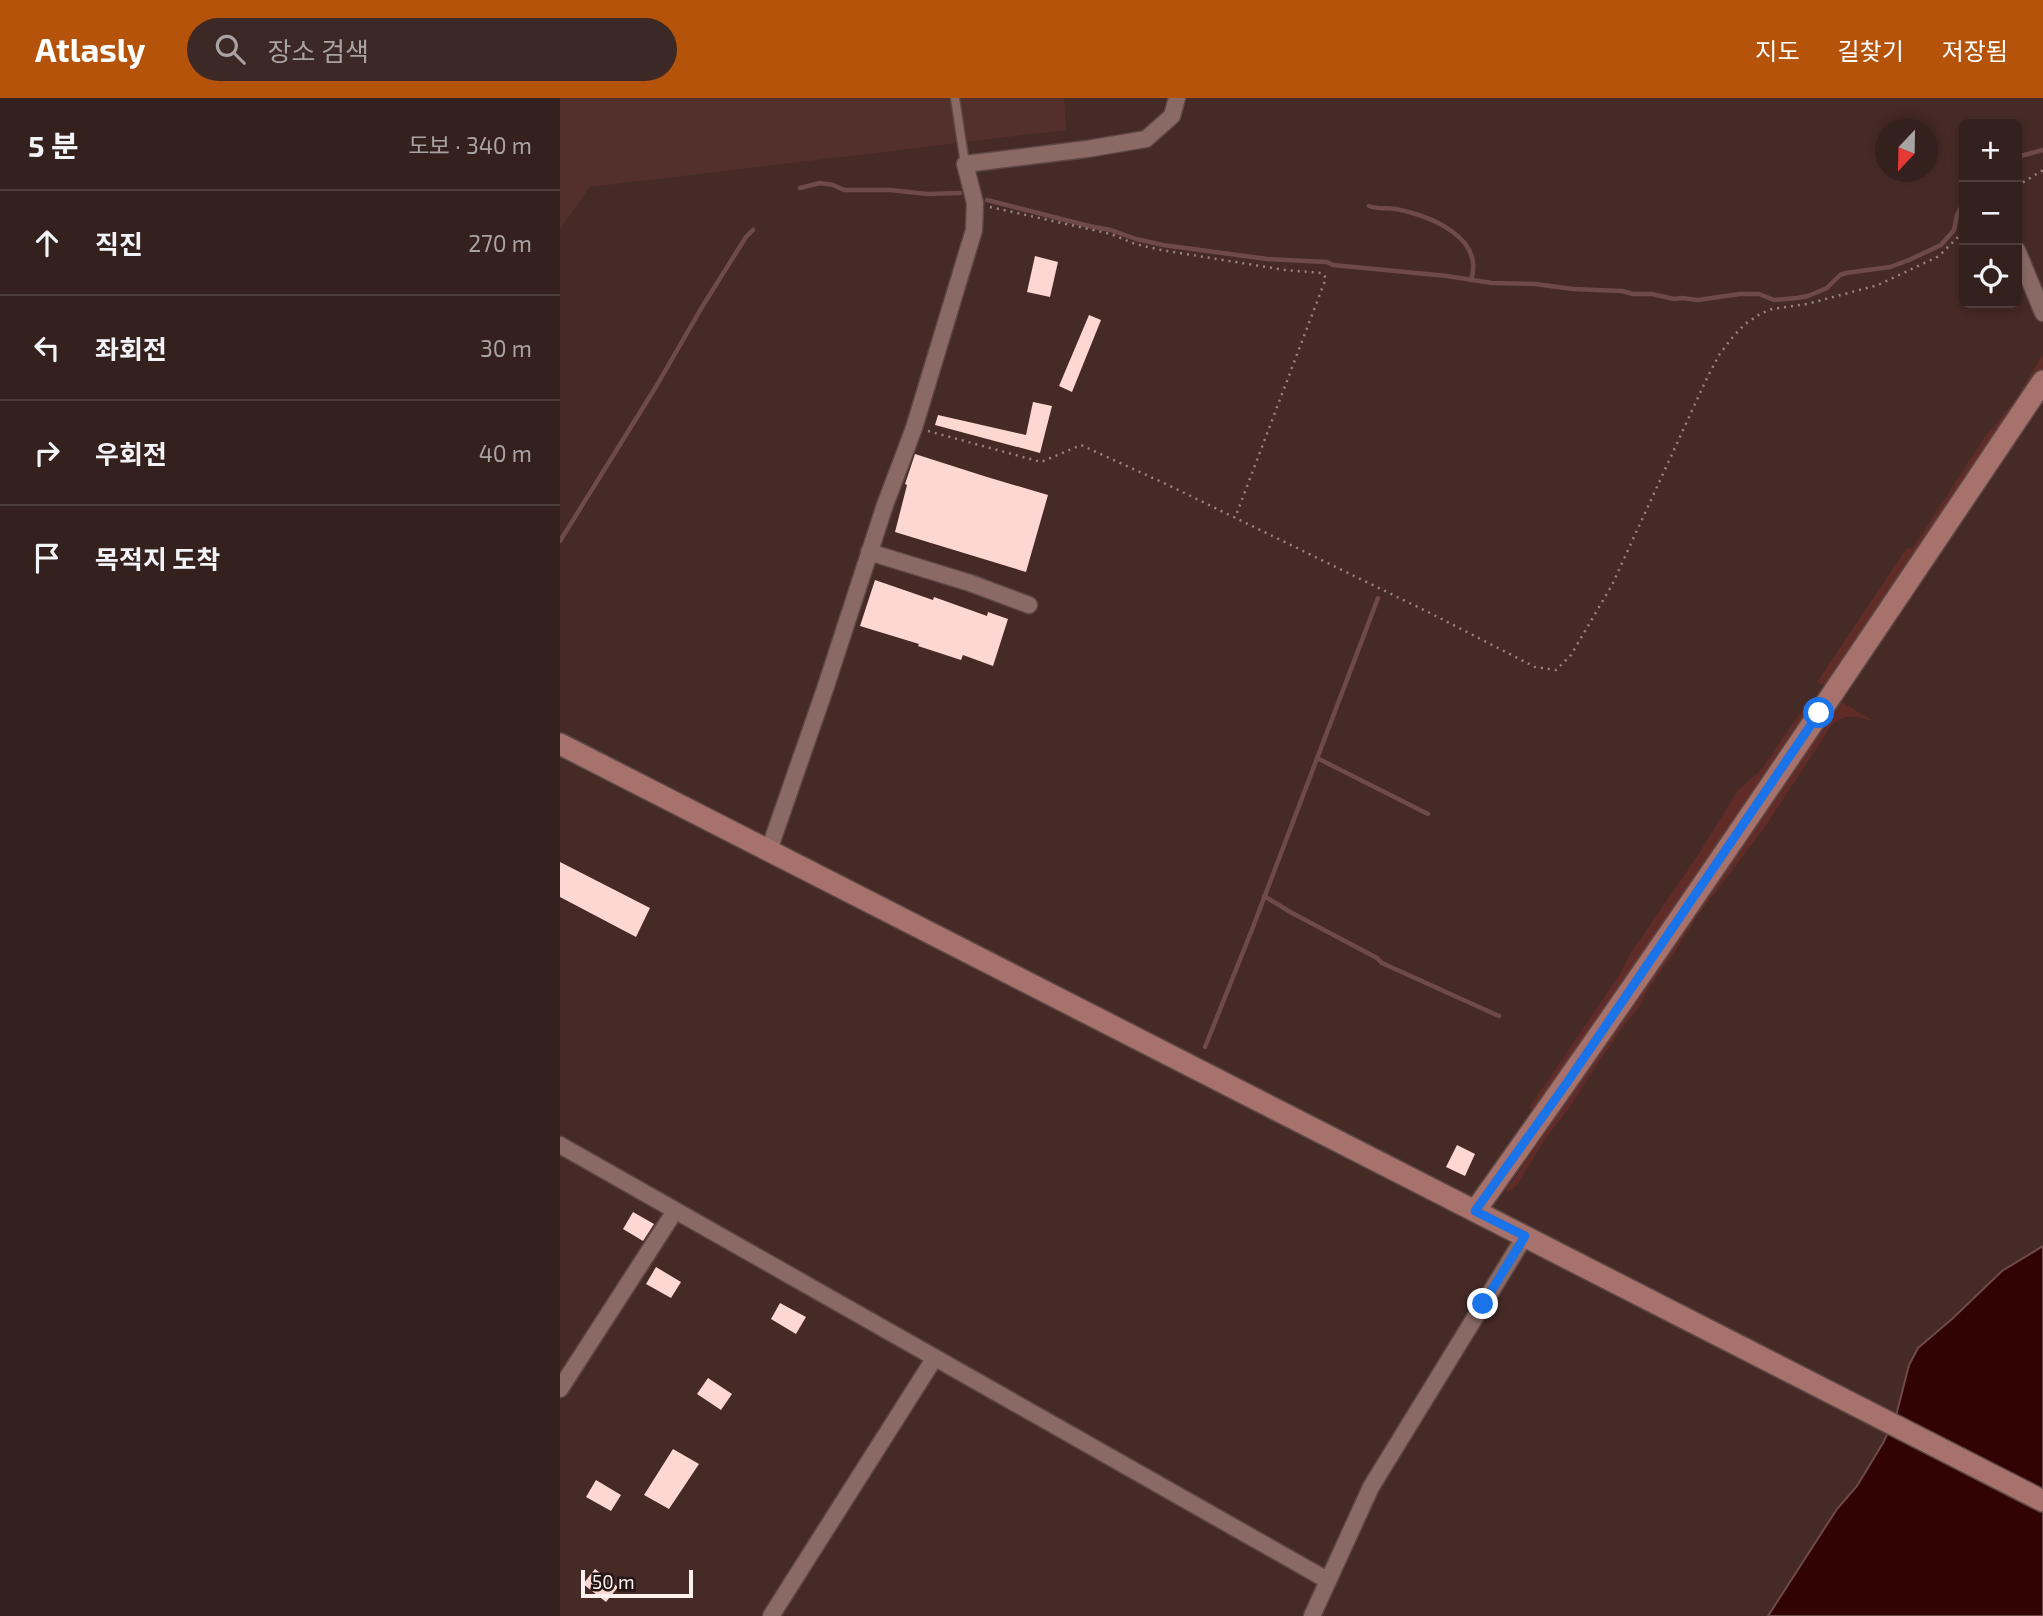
<!DOCTYPE html>
<html lang="ko">
<head>
<meta charset="utf-8">
<style>
  :root { --surface:#34201c; --page:#3c2825; --text:#f1f3f6; --muted:#a9a3a3; --line:#4e3e3b; --accent:#b45309 }
  body { margin:0; font-family:"Exo 2","Noto Sans KR",sans-serif; background:var(--page); color:var(--text) }
  .controls { position:absolute; right:21px; top:21px; display:grid; overflow:hidden; border-radius:10px; box-shadow:0 4px 10px #0003 }
  .controls button { width:63px; height:63px; display:grid; place-items:center; padding:0; border:0; border-bottom:2px solid var(--line); background:var(--surface); color:var(--text); font:35px sans-serif }
  .compass { position:absolute; left:1315px; top:21px; width:63px; height:63px; border-radius:50%; background:var(--surface); box-shadow:0 4px 10px #0003; rotate:202deg }
  .scale { position:absolute; left:21px; bottom:18px; width:112px; box-sizing:border-box; padding-left:7px; border:4px solid #fdf1ef; border-top:0; font-size:19px; line-height:24px; white-space:nowrap; color:#fdf1ef; -webkit-text-stroke:5px #231615; paint-order:stroke }
  .stop { position:absolute; width:21px; height:21px; margin:-16px; border:5px solid #1a73e8; border-radius:50%; background:#fff }
  .stop.end { background:#1a73e8; border-color:#fff; box-shadow:0 2px 7px #0008 }
  .list { margin:0; padding:0; list-style:none }
  h2 { display:flex; justify-content:space-between; align-items:center; height:91px; margin:0; padding:0 28px; font-size:30px }
  h2 small { font-size:23px; font-weight:400; color:var(--muted) }
  .list li { display:grid; grid-template-columns:46px 1fr auto; gap:21px; align-items:center; box-sizing:border-box; height:105px; padding:0 28px; border-top:2px solid var(--line) }
  .list b { display:block; font-size:26px; white-space:nowrap }
  .list em { font-size:23px; font-style:normal; color:var(--muted) }
  .icon { flex:none; width:38px; height:38px; fill:none; stroke:currentColor; stroke-width:2; stroke-linecap:round; stroke-linejoin:round }
  .map { position:relative; flex:none; width:1483px; height:1518px; overflow:hidden }
  header { display:flex; align-items:center; gap:42px; box-sizing:border-box; height:98px; padding:0 35px; background:var(--accent); color:#fff }
  header strong { font-size:33px }
  nav { display:flex; gap:38px; margin-inline-start:auto; font-size:24px }
  .search { width:490px; height:63px; background:var(--page); display:flex; align-items:center; gap:18px; box-sizing:border-box; padding:0 24px; border-radius:38px; color:var(--muted); font-size:26px }
  main { display:flex }
  aside { flex:1; background:var(--surface) }
  .map>svg:first-child { display:block }
</style>
</head>
<body>
<header>
<strong>Atlasly</strong>
<div class="search"><svg class="icon" aria-label="search" viewBox="0 0 24 24"><circle cx="10" cy="10" r="6"/><path d="M15 15l6 6"/></svg>장소 검색</div>
<nav><a>지도</a><a>길찾기</a><a>저장됨</a></nav>
</header>
<main>
<aside>
<h2>5 분<small>도보 · 340 m</small></h2>
<ul class="list">
<li><svg class="icon" aria-label="ahead" viewBox="0 0 24 24"><path d="M12 20V5M6 11l6-6 6 6"/></svg><div><b>직진</b></div><em>270 m</em></li>
<li><svg class="icon" aria-label="left" viewBox="0 0 24 24"><path d="M17 20v-9H6M10 6l-5 5 5 5"/></svg><div><b>좌회전</b></div><em>30 m</em></li>
<li><svg class="icon" aria-label="right" viewBox="0 0 24 24"><path d="M7 20v-9h11M14 6l5 5-5 5"/></svg><div><b>우회전</b></div><em>40 m</em></li>
<li><svg class="icon" aria-label="arrive" viewBox="0 0 24 24"><path d="M6 21V4h12l-3 4 3 4H6"/></svg><div><b>목적지 도착</b></div></li>
</ul>
</aside>
<div class="map">
<svg width="1483" height="1518" viewBox="0 0 1483 1518">
  <rect width="100%" height="100%" fill="#462a26"/>
  <polygon fill="#54302c" points="0,0 504,0 506,32 30,89 0,131"/>
  <g fill="#612c27">
    <polygon points="1483,256 1483,269 1479,277 1377,427 1355,455 1266,587 1257,584 1347,450 1352,451 1425,339 1456,301"/>
    <polygon points="1261,593 1263,594 1188,700 977,1014 969,1010 1060,876 1070,856 1138,757 1178,692 1201,672 1238,618"/>
    <path d="M1278,604L1283,605L1315,624C1298,619 1285,614 1271,628L1205,729L1138,817L1116,852L1091,887L1077,912L1068,922L1042,959L1011,1007L984,1043L956,1088L945,1096L949,1088Z"/>
  </g>
  <polygon fill="#320303" stroke="#6f4a4a" stroke-width="2" points="1483,1148 1483,1518 1208,1518 1277,1411 1297,1388 1323,1345 1336,1318 1349,1267 1358,1250 1392,1221 1442,1173"/>
  <g fill="none" stroke-linecap="round" stroke-linejoin="round">
    <g stroke="#6f4a4a" stroke-width="4.5">
      <polyline points="1457,59 1483,52"/>
      <polyline points="240,90 260,85 273,87 284,92 330,92 367,96 400,95"/>
      <polyline points="427,102 529,128 551,132 576,141 603,147 707,161 767,164 773,167 887,178 932,185 975,186 1013,191 1062,193 1073,196 1092,196 1114,201 1122,200 1138,202 1180,196 1199,196 1214,202 1237,200 1248,198 1267,190 1280,177 1286,175 1330,169 1349,162 1381,147 1394,132 1397,117 1400,111 1404,109"/>
      <path d="M809,108C819,112 827,109 836,111C870,118 925,139 911,182"/>
      <polyline points="0,443 97,287 142,209 186,139 193,132"/>
      <polyline points="757,660 868,716"/>
      <polyline points="704,798 732,815 817,860 822,865 939,918"/>
      <polyline points="645,949 693,829 818,500"/>
    </g>
  </g>
  <g fill="#fdd7d2">
    <polygon points="475,158 498,164 490,199 467,194"/>
    <polygon points="529,217 541,222 512,294 499,288"/>
    <polygon points="473,304 492,308 480,355 375,327 378,317 466,337"/>
    <polygon points="355,356 427,379 488,397 466,474 335,434 347,387 345,386"/>
    <polygon points="315,482 373,502 374,499 427,518 428,514 448,521 433,568 403,557 401,562 358,548 359,546 300,528"/>
    <polygon points="0,764 90,810 76,839 0,799"/>
    <polygon points="897,1047 915,1056 905,1078 886,1069"/>
    <polygon points="73,1114 94,1126 83,1143 63,1131"/>
    <polygon points="96,1169 121,1184 111,1200 86,1186"/>
    <polygon points="220,1205 246,1219 236,1236 211,1221"/>
    <polygon points="148,1280 172,1296 161,1312 137,1296"/>
    <polygon points="113,1351 139,1366 109,1411 84,1397"/>
    <polygon points="36,1382 61,1397 51,1413 26,1399"/>
    <polygon points="35,1471 58,1489 46,1504 23,1486"/>
  </g>
  <g fill="none" stroke-linecap="round" stroke-linejoin="round">
    <g stroke="#5d4745" stroke-width="11">
      <polyline id="lane" points="395,0 405,66"/>
    </g>
    <g stroke="#5d4745" stroke-width="19">
      <g id="street">
        <polyline points="1457,152 1483,215"/>
        <polyline points="309,454 410,485 469,507"/>
        <polyline points="209,752 265,591 325,407 354,330 414,132 415,105 405,66 527,51 586,41 612,18 617,0"/>
        <polyline points="0,1047 767,1482"/>
        <polyline points="0,1291 115,1113"/>
        <polyline points="211,1518 374,1261"/>
        <polyline points="752,1518 811,1389 965,1138"/>
      </g>
    </g>
    <g stroke="#5d4745" stroke-width="24">
      <g id="secondary">
        <polyline points="0,646 1483,1403"/>
        <path d="M915,1113C1110,840 1296,561 1483,283"/>
      </g>
    </g>
    <g stroke="#988481" stroke-width="2.5" stroke-dasharray="2 5" stroke-linecap="butt">
      <polyline points="1457,88 1483,72"/>
      <polyline points="430,109 551,136 575,146 601,152 725,172 762,175 766,180 675,420"/>
      <polyline points="368,333 481,364 521,347 606,386 870,515 975,569 996,572 1011,557 1052,487 1146,282 1159,257 1171,241 1185,226 1200,216 1212,211 1247,206 1318,187 1379,158 1404,133"/>
    </g>
    <use href="#lane" stroke="#8b6a66" stroke-width="8"/>
    <use href="#street" stroke="#8b6a66" stroke-width="16"/>
    <use href="#secondary" stroke="#a7726c" stroke-width="21"/>
  </g>
  <g fill="none" stroke-linecap="round" stroke-linejoin="round">
    <polyline stroke="#1a73e8" stroke-width="9" points="923,1206 965,1138 915,1113 1006,986 1259,615"/>
  </g>
</svg>
<div class="controls">
<button>+</button>
<button>−</button>
<button><svg class="icon" aria-label="locate" viewBox="0 0 24 24"><circle cx="12" cy="12" r="6"/><path d="M12 2v4M12 18v4M2 12h4M18 12h4"/></svg></button>
</div>
<svg class="compass" viewBox="-18 -18 36 36"><path d="M0-13l5 13h-10z" fill="#e53935"/><path d="M0 13l5-13h-10z" fill="#a9a3a3"/></svg>
<div class="scale">50 m</div>
<div class="stop" style="left:1259px;top:615px"></div>
<div class="stop end" style="left:923px;top:1206px"></div>
</div>
</main>
</body>
</html>
